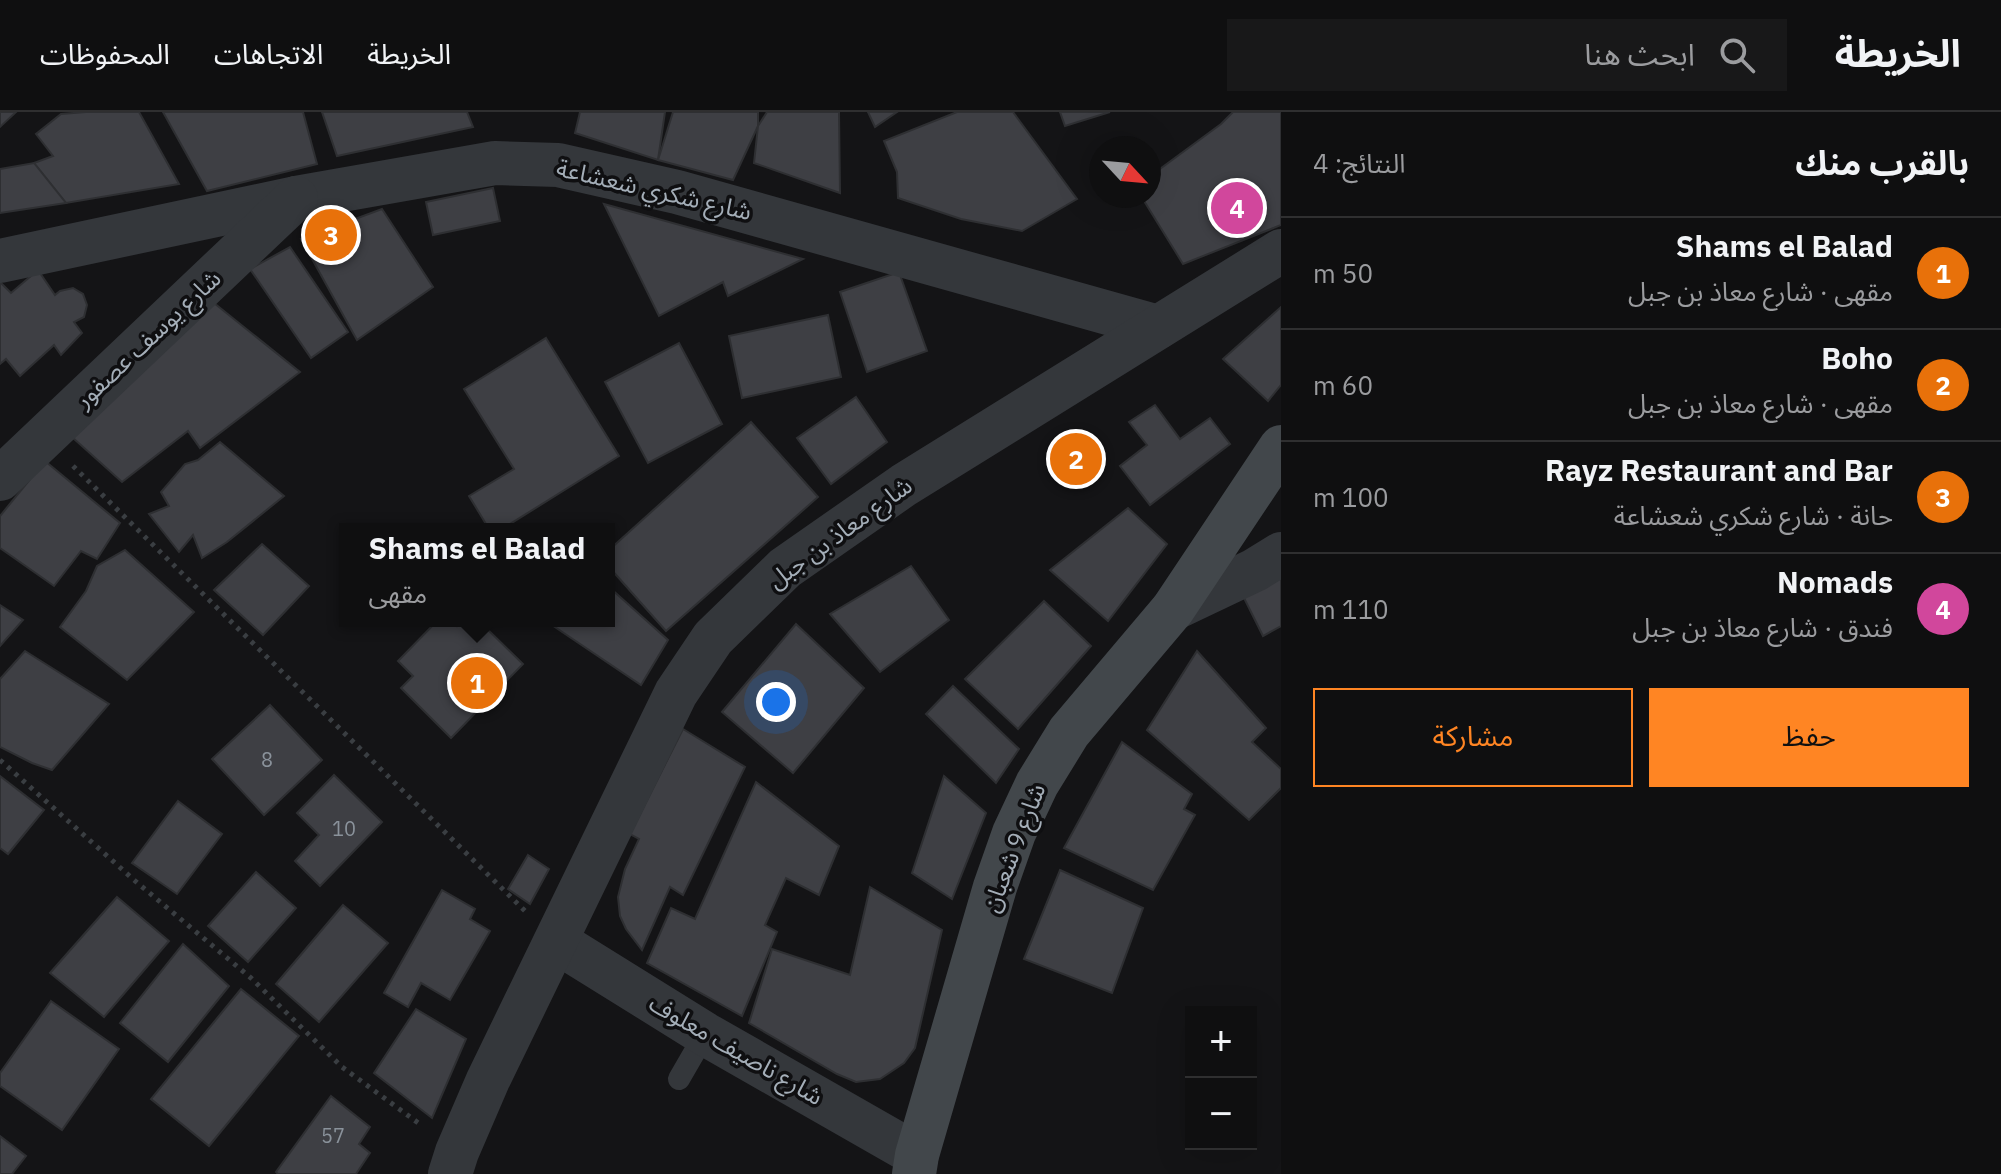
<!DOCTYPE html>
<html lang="ar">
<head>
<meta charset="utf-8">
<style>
  :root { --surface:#0f0f10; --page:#181819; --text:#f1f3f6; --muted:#9b9c9f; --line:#2f2f30; --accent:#ff8523 }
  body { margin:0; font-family:"IBM Plex Sans","Noto Sans Arabic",sans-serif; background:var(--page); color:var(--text); direction:rtl }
  .controls { position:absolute; right:24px; bottom:24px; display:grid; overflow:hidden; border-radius:0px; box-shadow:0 8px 32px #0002 }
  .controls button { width:72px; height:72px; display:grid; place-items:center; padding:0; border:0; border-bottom:2px solid var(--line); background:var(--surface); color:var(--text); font:40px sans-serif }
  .compass { position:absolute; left:1089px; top:24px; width:72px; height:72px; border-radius:50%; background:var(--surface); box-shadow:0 8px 32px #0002; rotate:116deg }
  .you { position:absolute; left:776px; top:590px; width:28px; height:28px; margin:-20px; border:6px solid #fff; border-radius:50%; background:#1a73e8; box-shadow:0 0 0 12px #1a73e833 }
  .badge { display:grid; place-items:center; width:52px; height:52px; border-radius:50%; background:var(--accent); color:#fff; font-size:26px; font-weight:700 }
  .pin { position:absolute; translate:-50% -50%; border:4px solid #fff; box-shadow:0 2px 8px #0006 }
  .popup { position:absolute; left:339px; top:411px; width:276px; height:104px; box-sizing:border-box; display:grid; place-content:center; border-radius:0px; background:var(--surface); filter:drop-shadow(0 2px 6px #0005); font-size:26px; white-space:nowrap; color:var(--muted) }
  .popup b { font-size:30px; color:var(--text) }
  .popup::after { content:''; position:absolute; left:50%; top:100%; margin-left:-16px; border:16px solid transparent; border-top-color:var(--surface) }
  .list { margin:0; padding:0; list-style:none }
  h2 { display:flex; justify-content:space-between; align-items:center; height:104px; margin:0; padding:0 32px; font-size:34px }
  h2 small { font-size:26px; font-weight:400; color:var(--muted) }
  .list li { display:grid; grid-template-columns:52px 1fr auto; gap:24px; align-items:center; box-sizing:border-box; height:112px; padding:0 32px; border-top:2px solid var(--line) }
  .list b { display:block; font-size:30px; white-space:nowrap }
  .list p { margin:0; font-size:26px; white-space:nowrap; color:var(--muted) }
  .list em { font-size:26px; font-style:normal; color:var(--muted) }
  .actions { display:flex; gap:16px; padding:24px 32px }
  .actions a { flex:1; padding:18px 0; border:2px solid var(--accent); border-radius:0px; text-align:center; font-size:28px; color:var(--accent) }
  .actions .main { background:var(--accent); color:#111 }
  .icon { flex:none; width:44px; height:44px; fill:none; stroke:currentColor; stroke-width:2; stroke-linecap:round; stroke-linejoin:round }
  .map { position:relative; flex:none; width:1281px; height:1062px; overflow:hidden; direction:ltr }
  header { display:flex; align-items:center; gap:48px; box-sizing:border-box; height:112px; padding:0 40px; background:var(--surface); border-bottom:2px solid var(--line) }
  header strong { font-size:38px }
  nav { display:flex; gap:44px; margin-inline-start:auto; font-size:28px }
  .search { width:560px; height:72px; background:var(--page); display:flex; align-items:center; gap:20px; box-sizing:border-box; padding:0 28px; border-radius:0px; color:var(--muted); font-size:30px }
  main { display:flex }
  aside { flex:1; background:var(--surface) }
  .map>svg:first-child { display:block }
</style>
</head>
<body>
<header>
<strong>الخريطة</strong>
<div class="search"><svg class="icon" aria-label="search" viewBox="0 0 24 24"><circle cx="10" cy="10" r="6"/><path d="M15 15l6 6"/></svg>ابحث هنا</div>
<nav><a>الخريطة</a><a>الاتجاهات</a><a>المحفوظات</a></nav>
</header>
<main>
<aside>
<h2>بالقرب منك<small>النتائج: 4</small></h2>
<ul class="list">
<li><span class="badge" style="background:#e8710a">1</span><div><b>Shams el Balad</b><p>مقهى · شارع معاذ بن جبل</p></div><em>50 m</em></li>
<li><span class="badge" style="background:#e8710a">2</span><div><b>Boho</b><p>مقهى · شارع معاذ بن جبل</p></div><em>60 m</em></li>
<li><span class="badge" style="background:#e8710a">3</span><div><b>Rayz Restaurant and Bar</b><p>حانة · شارع شكري شعشاعة</p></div><em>100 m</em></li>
<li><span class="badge" style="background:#d1479c">4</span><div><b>Nomads</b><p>فندق · شارع معاذ بن جبل</p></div><em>110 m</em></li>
</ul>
<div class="actions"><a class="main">حفظ</a><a>مشاركة</a></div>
</aside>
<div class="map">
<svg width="1281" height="1062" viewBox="0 0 1281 1062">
  <rect width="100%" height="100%" fill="#141416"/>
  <g fill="#3e3f44" stroke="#2e2f32" stroke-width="2">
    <polygon points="0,0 16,0 0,15"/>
    <polygon points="86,0 139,0 179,72 66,91 34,51 53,44 36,22 61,2"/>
    <polygon points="163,0 303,0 317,52 207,79"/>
    <polygon points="322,0 467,0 473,15 337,44"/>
    <polygon points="580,0 665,0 658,48 575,21"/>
    <polygon points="673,0 758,0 758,14 733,68 658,48"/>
    <polygon points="767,0 839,0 840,81 754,51 758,14"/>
    <polygon points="868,0 897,0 875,15"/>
    <polygon points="957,0 1013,0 1077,87 1022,119 961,107 898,86 897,60 884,29"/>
    <polygon points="1060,0 1110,0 1065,14"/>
    <polygon points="1233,0 1281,0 1281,113 1183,152 1141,84 1149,84 1149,65 1221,12"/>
    <polygon points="34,51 66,91 0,101 0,57"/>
    <polygon points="493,76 500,109 433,123 426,90"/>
    <polygon points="604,92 803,147 728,184 723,170 659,204"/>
    <polygon points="382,97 433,175 357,228 301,127"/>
    <polygon points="290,135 348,220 311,246 250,157"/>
    <polygon points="38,158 55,183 60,179 73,176 83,182 87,193 84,205 74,210 82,221 61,243 54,233 20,264 6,247 0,252 0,170 11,181"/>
    <polygon points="899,160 927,239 867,260 840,180"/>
    <polygon points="209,187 300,260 200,336 188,319 122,370 63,317"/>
    <polygon points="1281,195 1281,273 1268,289 1223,247"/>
    <polygon points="828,203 841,265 742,286 729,224"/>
    <polygon points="546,226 619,344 502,417 489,417 469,384 514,357 464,277"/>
    <polygon points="679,231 722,312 648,351 605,270"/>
    <polygon points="856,285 887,330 831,372 797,326"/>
    <polygon points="1155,293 1180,327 1210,306 1230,332 1150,393 1120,354 1147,333 1129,310"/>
    <polygon points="751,310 818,385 666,519 609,455 609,438"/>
    <polygon points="220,330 284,384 227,430 202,446 193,423 179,440 149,402 169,394 161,380 185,352 198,348"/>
    <polygon points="45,349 120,411 97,447 81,439 54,474 0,436 0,404"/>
    <polygon points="1128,396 1167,432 1108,509 1050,458"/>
    <polygon points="262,432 309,474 263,523 214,478"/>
    <polygon points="125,438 194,500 127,568 60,515 86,479 97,454"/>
    <polygon points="911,454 949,508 880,560 830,502"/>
    <polygon points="1281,465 1281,514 1263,524 1243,484"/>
    <polygon points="609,475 668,528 641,573 546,509 609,509"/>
    <polygon points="1044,489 1091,534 1018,617 965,567"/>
    <polygon points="0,493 23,508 0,534"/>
    <polygon points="437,509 453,509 457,514 462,509 479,509 523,552 451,626 401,576 413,564 398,549"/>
    <polygon points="796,512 864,576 793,661 722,600"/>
    <polygon points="25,539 109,592 52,658 32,651 0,635 0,567"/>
    <polygon points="1197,539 1266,616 1252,630 1281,657 1281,676 1249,708 1147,618"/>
    <polygon points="953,574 1019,637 996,671 926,602"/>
    <polygon points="270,593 322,648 264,703 212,647"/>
    <polygon points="683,617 745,655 683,783 670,775 642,838 626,817 620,804 618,785 625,757 639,727 630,722"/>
    <polygon points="1122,630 1192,682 1184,697 1195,703 1153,778 1064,736"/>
    <polygon points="334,663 382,710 320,774 295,749 319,723 297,701"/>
    <polygon points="0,664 44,698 8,742 0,736"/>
    <polygon points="944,664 986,701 952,787 912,761"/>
    <polygon points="756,670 839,734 819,783 786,766 765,813 777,820 742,904 647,851 671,796 695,807"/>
    <polygon points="178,689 222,722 177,782 132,751"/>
    <polygon points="528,743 549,757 530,792 508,777"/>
    <polygon points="1060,758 1143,796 1112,881 1024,847"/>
    <polygon points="256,760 296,796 248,850 208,814"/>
    <polygon points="870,775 942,818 915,936 904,951 880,967 856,970 837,962 749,911 772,837 850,863"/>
    <polygon points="442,778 475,797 470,807 490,819 450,888 421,871 408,895 384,881"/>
    <polygon points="117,785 169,829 104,905 50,861"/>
    <polygon points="343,793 388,831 319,910 276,872"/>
    <polygon points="183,832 229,874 168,950 120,911"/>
    <polygon points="241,877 299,924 209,1034 151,987"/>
    <polygon points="51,889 119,937 62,1018 0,974 0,961"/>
    <polygon points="416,897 466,927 432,1006 374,961"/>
    <polygon points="331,984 370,1015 359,1032 370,1041 356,1062 278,1062 276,1060"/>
    <polygon points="0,1024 26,1044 12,1062 0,1062"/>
  </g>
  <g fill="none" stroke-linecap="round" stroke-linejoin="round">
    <g stroke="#3a3e42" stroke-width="5" stroke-dasharray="4 6" stroke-linecap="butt">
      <polyline points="73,354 525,799"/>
      <polyline points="0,648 134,768 251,866 342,955 421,1013"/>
    </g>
    <polyline stroke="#34373b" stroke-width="22" points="679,967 705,922"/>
    <g stroke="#34373b" stroke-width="44">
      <polyline points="0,149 296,86 495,51 558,53 677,80 1158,215"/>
      <polyline points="0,367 296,86"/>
      <polyline points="1173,497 1255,458 1281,442"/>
      <polyline points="557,830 705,922 917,1043"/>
      <polyline points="450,1062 457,1040 488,968 676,581 713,526 785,456 904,373 1281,139"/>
    </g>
    <polyline stroke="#42474b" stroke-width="44" points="914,1062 917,1043 995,775 1014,721 1037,672 1069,620 1173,497 1281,335"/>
  </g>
  <g text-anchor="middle" stroke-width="7" stroke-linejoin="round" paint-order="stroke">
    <g font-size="20" fill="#8a929b">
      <text x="267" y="655">8</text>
      <text x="344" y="724">10</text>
      <text x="333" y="1031">57</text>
    </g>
    <g font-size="24" fill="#a4aeb8" stroke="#0f0f11">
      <text transform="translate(654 78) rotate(13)" y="8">شارع شكري شعشاعة</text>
      <text transform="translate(148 227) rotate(-43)" y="8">شارع يوسف عصفور</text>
      <text transform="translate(840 421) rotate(-36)" y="8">شارع معاذ بن جبل</text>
      <text transform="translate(1014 736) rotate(-69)" y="8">شارع 9 شعبان</text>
      <text transform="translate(736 938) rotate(30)" y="8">شارع ناصيف معلوف</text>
    </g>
  </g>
</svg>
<div class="controls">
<button>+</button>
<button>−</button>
</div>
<svg class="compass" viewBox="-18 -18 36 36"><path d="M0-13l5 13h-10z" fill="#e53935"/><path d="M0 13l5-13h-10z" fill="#9b9c9f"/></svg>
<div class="you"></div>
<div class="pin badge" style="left:477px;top:571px;background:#e8710a">1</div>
<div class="popup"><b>Shams el Balad</b>مقهى</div>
<div class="pin badge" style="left:1076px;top:347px;background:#e8710a">2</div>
<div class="pin badge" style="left:331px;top:123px;background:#e8710a">3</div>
<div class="pin badge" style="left:1237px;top:96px;background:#d1479c">4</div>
</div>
</main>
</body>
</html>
